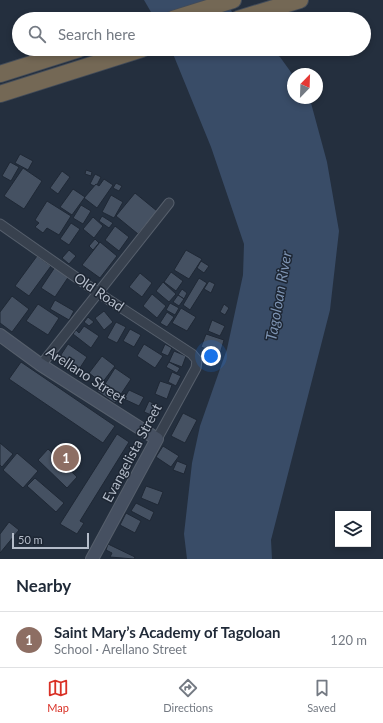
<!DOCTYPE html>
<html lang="en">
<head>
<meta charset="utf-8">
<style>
  :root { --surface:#fff; --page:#f2f2f3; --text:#1f2937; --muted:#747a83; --line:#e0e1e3; --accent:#d93025 }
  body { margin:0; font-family:Lato,sans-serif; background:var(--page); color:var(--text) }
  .controls { position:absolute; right:12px; bottom:12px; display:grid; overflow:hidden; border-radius:0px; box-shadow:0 2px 6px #0003 }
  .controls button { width:36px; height:36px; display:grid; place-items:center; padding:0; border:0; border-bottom:1px solid var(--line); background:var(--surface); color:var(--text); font:20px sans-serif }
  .compass { position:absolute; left:287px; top:68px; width:36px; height:36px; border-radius:50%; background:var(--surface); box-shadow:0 2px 6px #0003; rotate:23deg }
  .scale { position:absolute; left:12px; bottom:10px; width:77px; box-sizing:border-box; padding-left:4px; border:2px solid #b4bcc9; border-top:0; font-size:11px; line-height:14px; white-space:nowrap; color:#b4bcc9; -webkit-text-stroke:3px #1d2633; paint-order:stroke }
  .you { position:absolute; left:211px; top:356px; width:14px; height:14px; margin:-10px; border:3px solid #fff; border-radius:50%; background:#1a73e8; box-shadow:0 0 0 6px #1a73e833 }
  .badge { display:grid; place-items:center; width:26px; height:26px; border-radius:50%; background:var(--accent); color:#fff; font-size:13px; font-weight:700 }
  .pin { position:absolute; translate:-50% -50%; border:2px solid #fff; box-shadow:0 1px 4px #0006 }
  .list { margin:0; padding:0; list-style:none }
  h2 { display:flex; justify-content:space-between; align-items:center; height:52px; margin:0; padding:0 16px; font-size:17px }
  h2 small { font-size:13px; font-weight:400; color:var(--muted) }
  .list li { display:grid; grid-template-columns:26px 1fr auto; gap:12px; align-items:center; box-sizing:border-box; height:56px; padding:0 16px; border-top:1px solid var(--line) }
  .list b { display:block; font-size:15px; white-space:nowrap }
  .list p { margin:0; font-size:13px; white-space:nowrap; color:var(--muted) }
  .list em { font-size:13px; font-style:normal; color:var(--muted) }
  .icon { flex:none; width:22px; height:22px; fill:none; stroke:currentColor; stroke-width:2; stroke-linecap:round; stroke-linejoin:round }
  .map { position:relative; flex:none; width:383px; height:559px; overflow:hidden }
  .search { position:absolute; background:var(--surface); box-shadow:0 2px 6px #0003; left:12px; right:12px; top:12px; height:44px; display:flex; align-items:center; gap:10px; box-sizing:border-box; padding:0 14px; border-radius:22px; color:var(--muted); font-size:15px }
  .sheet { height:108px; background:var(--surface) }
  nav { display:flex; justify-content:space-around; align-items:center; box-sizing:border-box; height:56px; border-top:1px solid var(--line); background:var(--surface); font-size:11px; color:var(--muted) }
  nav a { display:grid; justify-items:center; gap:2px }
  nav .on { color:var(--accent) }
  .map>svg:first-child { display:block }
</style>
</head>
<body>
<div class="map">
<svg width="383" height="559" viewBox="0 0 383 559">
  <rect width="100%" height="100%" fill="#242f3e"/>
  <g fill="#394c67">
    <polygon points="144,0 223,0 238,19 155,19"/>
    <polygon points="171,49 269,49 280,57 293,75 293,98 308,98 311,103 327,162 339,231 330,310 271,540 272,559 187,559 184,534 192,463 200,426 227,349 243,275 244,244 211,147"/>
  </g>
  <polygon fill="#242f3e" points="234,11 240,19 209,19"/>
  <g fill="#455162" stroke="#1f2835">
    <polygon points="20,154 33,161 28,170 15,163"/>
    <polygon points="10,162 19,167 11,181 2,176"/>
    <polygon points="23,168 42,181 24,209 4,196"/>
    <polygon points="86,170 92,172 91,176 85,174"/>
    <polygon points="62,171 70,177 58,194 50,188"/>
    <polygon points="95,174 101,177 96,187 90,184"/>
    <polygon points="104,179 113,185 97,208 84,198 96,184 99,186"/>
    <polygon points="116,183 122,186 119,191 113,188"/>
    <polygon points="73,189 85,197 72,215 60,207"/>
    <polygon points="135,193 157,211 138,234 116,216"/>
    <polygon points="111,195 123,202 114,218 102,212"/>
    <polygon points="47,201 71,216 59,235 47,228 43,233 35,227 39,223 35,220"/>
    <polygon points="81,205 91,211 83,224 73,218"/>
    <polygon points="102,216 113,223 109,228 99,221"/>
    <polygon points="93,217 103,226 94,238 83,229"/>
    <polygon points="71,223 80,229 69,245 60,239"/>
    <polygon points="115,226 129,237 119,251 105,240"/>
    <polygon points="95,239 99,243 93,250 89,246"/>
    <polygon points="100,242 117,256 100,278 82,265"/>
    <polygon points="69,250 76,256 69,264 62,258"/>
    <polygon points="186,250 202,259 189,279 174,270"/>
    <polygon points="37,256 51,266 29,296 15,286"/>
    <polygon points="201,261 209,266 204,273 197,268"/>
    <polygon points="55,267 69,276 55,297 41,288"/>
    <polygon points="171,272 183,281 176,291 164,282"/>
    <polygon points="140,273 152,283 142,297 129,287"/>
    <polygon points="199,278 207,283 190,310 183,305"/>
    <polygon points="209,281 215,284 211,293 204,289"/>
    <polygon points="163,282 176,294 169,302 156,291"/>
    <polygon points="182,289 187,293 184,299 178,295"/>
    <polygon points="152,294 166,306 157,318 143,306"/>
    <polygon points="178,295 184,299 179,306 173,302"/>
    <polygon points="12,296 29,309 12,332 0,323 0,312"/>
    <polygon points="55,300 74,311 69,320 50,309"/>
    <polygon points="170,303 179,308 175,315 166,310"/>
    <polygon points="38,304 59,318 48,335 26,321"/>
    <polygon points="224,304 229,308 225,315 220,312"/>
    <polygon points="181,308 196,317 187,331 172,323"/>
    <polygon points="104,311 113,322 104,330 95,318"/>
    <polygon points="167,312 174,317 167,327 160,323"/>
    <polygon points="88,317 94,322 89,326 84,322"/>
    <polygon points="212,320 225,326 220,336 208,331"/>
    <polygon points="116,322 126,327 117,343 107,338"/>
    <polygon points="84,326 99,336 91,348 73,334 76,330 79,333"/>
    <polygon points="130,329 141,335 134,347 123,341"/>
    <polygon points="206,334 224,340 220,354 201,347"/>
    <polygon points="68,344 87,357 76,374 57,361"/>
    <polygon points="144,344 163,356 155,368 137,356"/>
    <polygon points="165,344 172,348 168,356 161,353"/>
    <polygon points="174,351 186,356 182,367 169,362"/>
    <polygon points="102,356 115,366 102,383 89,373"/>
    <polygon points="21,362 115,426 103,443 9,379"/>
    <polygon points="169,362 180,368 177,373 166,367"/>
    <polygon points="115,368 131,379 121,394 105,384"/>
    <polygon points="172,372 181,376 176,386 168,382"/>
    <polygon points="160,381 172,385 167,399 155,394"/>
    <polygon points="101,384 120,397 115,403 97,391"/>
    <polygon points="129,390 144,397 139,406 124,399"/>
    <polygon points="149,401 159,406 154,416 144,412"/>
    <polygon points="183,413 197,420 185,443 171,436"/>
    <polygon points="117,434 129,442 80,521 84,523 77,534 60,524"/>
    <polygon points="0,443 13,454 2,467 0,465"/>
    <polygon points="163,446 179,456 171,467 156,457"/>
    <polygon points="48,449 77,477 67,488 38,460"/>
    <polygon points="17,453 38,471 23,488 3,470"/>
    <polygon points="177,461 187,465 184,474 173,470"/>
    <polygon points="35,478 64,503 56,512 27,486"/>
    <polygon points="146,486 163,492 158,505 141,498"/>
    <polygon points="136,503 154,512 150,521 131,511"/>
    <polygon points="126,513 141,521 135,533 120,525"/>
    <polygon points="9,522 19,530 0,553 0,534"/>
    <polygon points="108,544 135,557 134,559 110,557 112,553 106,550"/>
  </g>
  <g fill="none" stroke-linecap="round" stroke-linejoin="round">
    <g stroke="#565f6c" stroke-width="11">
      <g id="street">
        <polyline points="0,224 97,292 192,354 197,360 196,368 157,439"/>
        <polyline points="41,365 169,203"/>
      </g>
    </g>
    <g stroke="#565f6c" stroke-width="14">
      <polyline id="secondary" points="0,335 41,365 157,439 92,559"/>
    </g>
    <g stroke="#434c59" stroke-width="18">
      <g id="highway">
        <polyline points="173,19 233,0"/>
        <polyline points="238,19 300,0"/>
        <polyline points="0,74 79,49"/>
        <polyline points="0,94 142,49"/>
      </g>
    </g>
    <use href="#street" stroke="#38414e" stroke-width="9"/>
    <use href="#secondary" stroke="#465061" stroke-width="12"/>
    <use href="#highway" stroke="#746855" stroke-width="16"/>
  </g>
  <g text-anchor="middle" stroke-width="3" stroke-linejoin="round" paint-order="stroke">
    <g font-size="14" fill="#b4bcc9" stroke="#1d2633">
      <text transform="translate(99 292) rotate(34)" y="5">Old Road</text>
      <text transform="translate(86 375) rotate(33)" y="5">Arellano Street</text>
      <text transform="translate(132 453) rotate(-62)" y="5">Evangelista Street</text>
    </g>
    <g font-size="15" font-style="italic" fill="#7c92b1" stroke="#1d2633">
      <text transform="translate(279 296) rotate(-80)" y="5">Tagoloan River</text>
    </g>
  </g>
</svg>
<div class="controls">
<button><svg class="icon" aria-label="layers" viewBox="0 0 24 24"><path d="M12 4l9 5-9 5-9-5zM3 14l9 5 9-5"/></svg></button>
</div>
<svg class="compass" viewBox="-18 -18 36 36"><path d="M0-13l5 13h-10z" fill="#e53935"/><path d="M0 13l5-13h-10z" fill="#747a83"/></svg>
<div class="scale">50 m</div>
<div class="you"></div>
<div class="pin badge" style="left:66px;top:458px;background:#8d6e63">1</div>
<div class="search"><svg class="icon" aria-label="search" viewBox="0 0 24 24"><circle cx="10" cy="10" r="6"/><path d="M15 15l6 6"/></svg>Search here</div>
</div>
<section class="sheet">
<h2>Nearby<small></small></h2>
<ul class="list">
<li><span class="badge" style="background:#8d6e63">1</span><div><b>Saint Mary’s Academy of Tagoloan</b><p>School · Arellano Street</p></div><em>120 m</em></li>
</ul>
</section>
<nav>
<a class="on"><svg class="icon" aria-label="map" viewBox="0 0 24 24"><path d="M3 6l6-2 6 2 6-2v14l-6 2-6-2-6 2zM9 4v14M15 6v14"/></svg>Map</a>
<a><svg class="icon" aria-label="directions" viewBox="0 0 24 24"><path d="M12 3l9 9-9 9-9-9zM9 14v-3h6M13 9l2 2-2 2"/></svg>Directions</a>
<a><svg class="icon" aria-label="saved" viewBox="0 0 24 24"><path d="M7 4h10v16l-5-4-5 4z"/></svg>Saved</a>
</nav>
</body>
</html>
